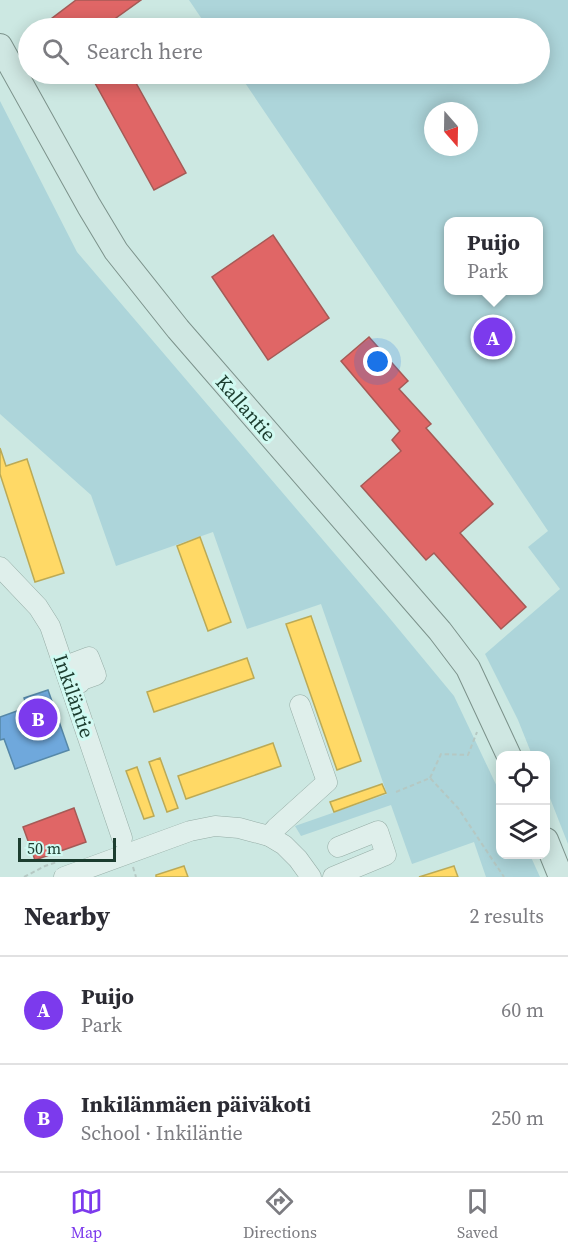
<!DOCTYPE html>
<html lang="en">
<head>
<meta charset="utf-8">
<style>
  :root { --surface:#fff; --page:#f2f2f3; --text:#2b2b33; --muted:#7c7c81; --line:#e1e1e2; --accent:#7c3aed }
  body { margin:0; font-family:"Source Serif 4",serif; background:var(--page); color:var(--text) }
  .controls { position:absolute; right:18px; bottom:18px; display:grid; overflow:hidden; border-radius:12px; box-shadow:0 3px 15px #0003 }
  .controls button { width:54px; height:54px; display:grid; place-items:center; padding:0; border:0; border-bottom:2px solid var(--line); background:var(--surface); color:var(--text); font:30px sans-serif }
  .compass { position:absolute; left:424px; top:102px; width:54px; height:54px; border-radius:50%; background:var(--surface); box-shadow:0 3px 15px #0003; rotate:160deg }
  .scale { position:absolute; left:18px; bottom:15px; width:98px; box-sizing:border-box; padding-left:6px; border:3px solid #1c3d2f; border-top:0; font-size:16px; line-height:21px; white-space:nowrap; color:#1c3d2f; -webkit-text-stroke:4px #d1faf2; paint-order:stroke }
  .you { position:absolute; left:378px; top:362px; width:21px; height:21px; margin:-15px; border:4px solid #fff; border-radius:50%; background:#1a73e8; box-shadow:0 0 0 9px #1a73e833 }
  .badge { display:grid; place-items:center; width:39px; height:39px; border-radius:50%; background:var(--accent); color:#fff; font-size:20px; font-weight:700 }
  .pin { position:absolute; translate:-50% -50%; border:3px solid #fff; box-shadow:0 2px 6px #0006 }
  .popup { position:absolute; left:444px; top:217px; width:99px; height:78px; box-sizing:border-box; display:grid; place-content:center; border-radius:12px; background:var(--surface); filter:drop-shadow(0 2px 4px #0005); font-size:20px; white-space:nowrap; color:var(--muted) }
  .popup b { font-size:22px; color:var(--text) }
  .popup::after { content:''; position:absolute; left:50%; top:100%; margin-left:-12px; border:12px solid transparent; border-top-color:var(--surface) }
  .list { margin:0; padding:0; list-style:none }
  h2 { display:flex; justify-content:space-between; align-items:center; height:78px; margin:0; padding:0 24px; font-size:26px }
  h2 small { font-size:20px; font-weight:400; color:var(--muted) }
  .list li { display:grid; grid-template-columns:39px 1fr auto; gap:18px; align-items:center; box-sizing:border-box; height:108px; padding:0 24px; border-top:2px solid var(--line) }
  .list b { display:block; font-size:22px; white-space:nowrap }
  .list p { margin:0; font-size:20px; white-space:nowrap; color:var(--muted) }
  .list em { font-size:20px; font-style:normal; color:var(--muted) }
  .icon { flex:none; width:33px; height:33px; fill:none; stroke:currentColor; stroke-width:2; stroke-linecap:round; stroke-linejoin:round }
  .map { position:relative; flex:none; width:568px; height:877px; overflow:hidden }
  .search { position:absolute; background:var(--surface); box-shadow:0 3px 15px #0003; left:18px; right:18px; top:18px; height:66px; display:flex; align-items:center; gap:15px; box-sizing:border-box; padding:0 21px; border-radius:33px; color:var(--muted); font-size:22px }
  .sheet { height:294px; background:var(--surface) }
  nav { display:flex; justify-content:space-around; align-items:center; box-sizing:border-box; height:84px; border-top:2px solid var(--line); background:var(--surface); font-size:16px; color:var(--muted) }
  nav a { display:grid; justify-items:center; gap:3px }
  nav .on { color:var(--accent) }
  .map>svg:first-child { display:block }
</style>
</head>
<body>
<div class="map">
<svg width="568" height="877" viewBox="0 0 568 877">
  <rect width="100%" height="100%" fill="#cce8e2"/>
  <g fill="#add5da" fill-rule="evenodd">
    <path d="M189,0H568V844L546,788V756L532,755L518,720L485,654L560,589L528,547L548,531L439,369L239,74H540V28H208ZM433,111H469V147H433ZM448,222H538V290H448Z"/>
    <polygon points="0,101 77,252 387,615 454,696 500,793 500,854 530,855 540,877 486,877 474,842 412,864 391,805 301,836 295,826 387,794 321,604 247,629 213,532 116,566 91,495 0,414"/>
  </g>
  <g fill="#ffd966" stroke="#bbaa56" stroke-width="1.5">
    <polygon points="0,448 6,466 27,459 64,573 35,582 0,474"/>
    <polygon points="200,537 231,622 208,631 177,546"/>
    <polygon points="311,616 361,761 337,770 286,624"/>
    <polygon points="247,658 254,678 154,712 147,692"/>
    <polygon points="273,743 281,766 186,799 178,776"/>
    <polygon points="160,758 178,808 167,812 149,762"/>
    <polygon points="137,767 154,816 144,819 126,771"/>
    <polygon points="382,784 386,793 334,812 330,802"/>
    <polygon points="184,866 188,877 156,877 156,875"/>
    <polygon points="454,866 458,877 419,877"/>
  </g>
  <g fill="#e06666" stroke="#a55a56" stroke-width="1.5">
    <polygon points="76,0 141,0 102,28 58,28 51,19"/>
    <polygon points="90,74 131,74 186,173 154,190"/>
    <polygon points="273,235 329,318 268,360 212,277"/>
    <polygon points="369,337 408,381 399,389 431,424 426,428 493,504 460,533 526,607 501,629 434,553 426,560 361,486 401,451 392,440 400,431 341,361"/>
    <polygon points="74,808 86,842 35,860 23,827"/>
  </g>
  <polygon fill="#6fa8dc" stroke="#5688a8" stroke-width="1.5" points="48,690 69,750 15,769 4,739 0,740 0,717 17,711 23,728 33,724 24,698"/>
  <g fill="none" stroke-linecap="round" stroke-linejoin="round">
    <g stroke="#96ada6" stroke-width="21">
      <g id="minor">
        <polyline points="0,567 38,607 50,626 122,838"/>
        <polyline points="79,681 96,675 89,657 73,663 80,683"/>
        <polyline points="269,836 276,828 327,782 300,705"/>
        <polyline points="64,877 190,831 215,826 239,828 269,836 284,845 298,859 311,877"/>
        <polyline points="333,877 386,855 378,831 338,847"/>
      </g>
    </g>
    <g stroke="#7c928b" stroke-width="26">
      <g id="major">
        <polyline points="0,46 89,206 116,251 178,329 440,631 468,668 509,756"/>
        <polyline points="546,840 561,877"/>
      </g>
    </g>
    <g stroke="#b5c8c3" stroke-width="2" stroke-dasharray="4.5 3" stroke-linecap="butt">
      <polyline points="430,778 441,754 468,755 477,732"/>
      <polyline points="396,792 430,778 458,808 504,877"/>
      <polyline points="133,867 136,877"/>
      <polyline points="24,877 45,866 57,862"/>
    </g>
    <use href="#minor" stroke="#dfefeb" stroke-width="20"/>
    <use href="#major" stroke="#cfe7e2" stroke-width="24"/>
  </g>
  <g text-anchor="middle" stroke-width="6" stroke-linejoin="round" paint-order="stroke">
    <g font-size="20" fill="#1c3d2f" stroke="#d1faf2">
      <text transform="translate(246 408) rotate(49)" y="7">Kallantie</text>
      <text transform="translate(74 696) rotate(71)" y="7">Inkiläntie</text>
    </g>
  </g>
</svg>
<div class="controls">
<button><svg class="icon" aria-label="locate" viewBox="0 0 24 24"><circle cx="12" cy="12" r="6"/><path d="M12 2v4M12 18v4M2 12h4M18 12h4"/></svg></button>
<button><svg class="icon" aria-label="layers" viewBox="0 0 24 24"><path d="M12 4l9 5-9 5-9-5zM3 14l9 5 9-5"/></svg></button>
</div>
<svg class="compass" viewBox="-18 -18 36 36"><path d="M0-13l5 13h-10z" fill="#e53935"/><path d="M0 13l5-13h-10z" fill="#7c7c81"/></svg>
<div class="scale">50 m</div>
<div class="you"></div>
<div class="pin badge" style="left:493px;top:337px">A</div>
<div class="popup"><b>Puijo</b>Park</div>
<div class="pin badge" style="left:38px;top:718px">B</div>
<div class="search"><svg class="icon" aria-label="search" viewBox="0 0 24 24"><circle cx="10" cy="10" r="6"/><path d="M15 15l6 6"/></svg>Search here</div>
</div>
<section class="sheet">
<h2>Nearby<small>2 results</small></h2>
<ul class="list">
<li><span class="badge">A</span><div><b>Puijo</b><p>Park</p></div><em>60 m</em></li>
<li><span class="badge">B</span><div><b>Inkilänmäen päiväkoti</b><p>School · Inkiläntie</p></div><em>250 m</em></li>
</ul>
</section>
<nav>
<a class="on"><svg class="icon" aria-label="map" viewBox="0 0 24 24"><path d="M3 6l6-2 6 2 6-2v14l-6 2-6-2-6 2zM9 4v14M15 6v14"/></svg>Map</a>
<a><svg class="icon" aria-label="directions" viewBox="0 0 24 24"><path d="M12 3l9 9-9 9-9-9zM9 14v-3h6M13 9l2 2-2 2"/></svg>Directions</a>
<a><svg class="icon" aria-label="saved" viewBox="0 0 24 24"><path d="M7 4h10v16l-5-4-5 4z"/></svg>Saved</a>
</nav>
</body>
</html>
